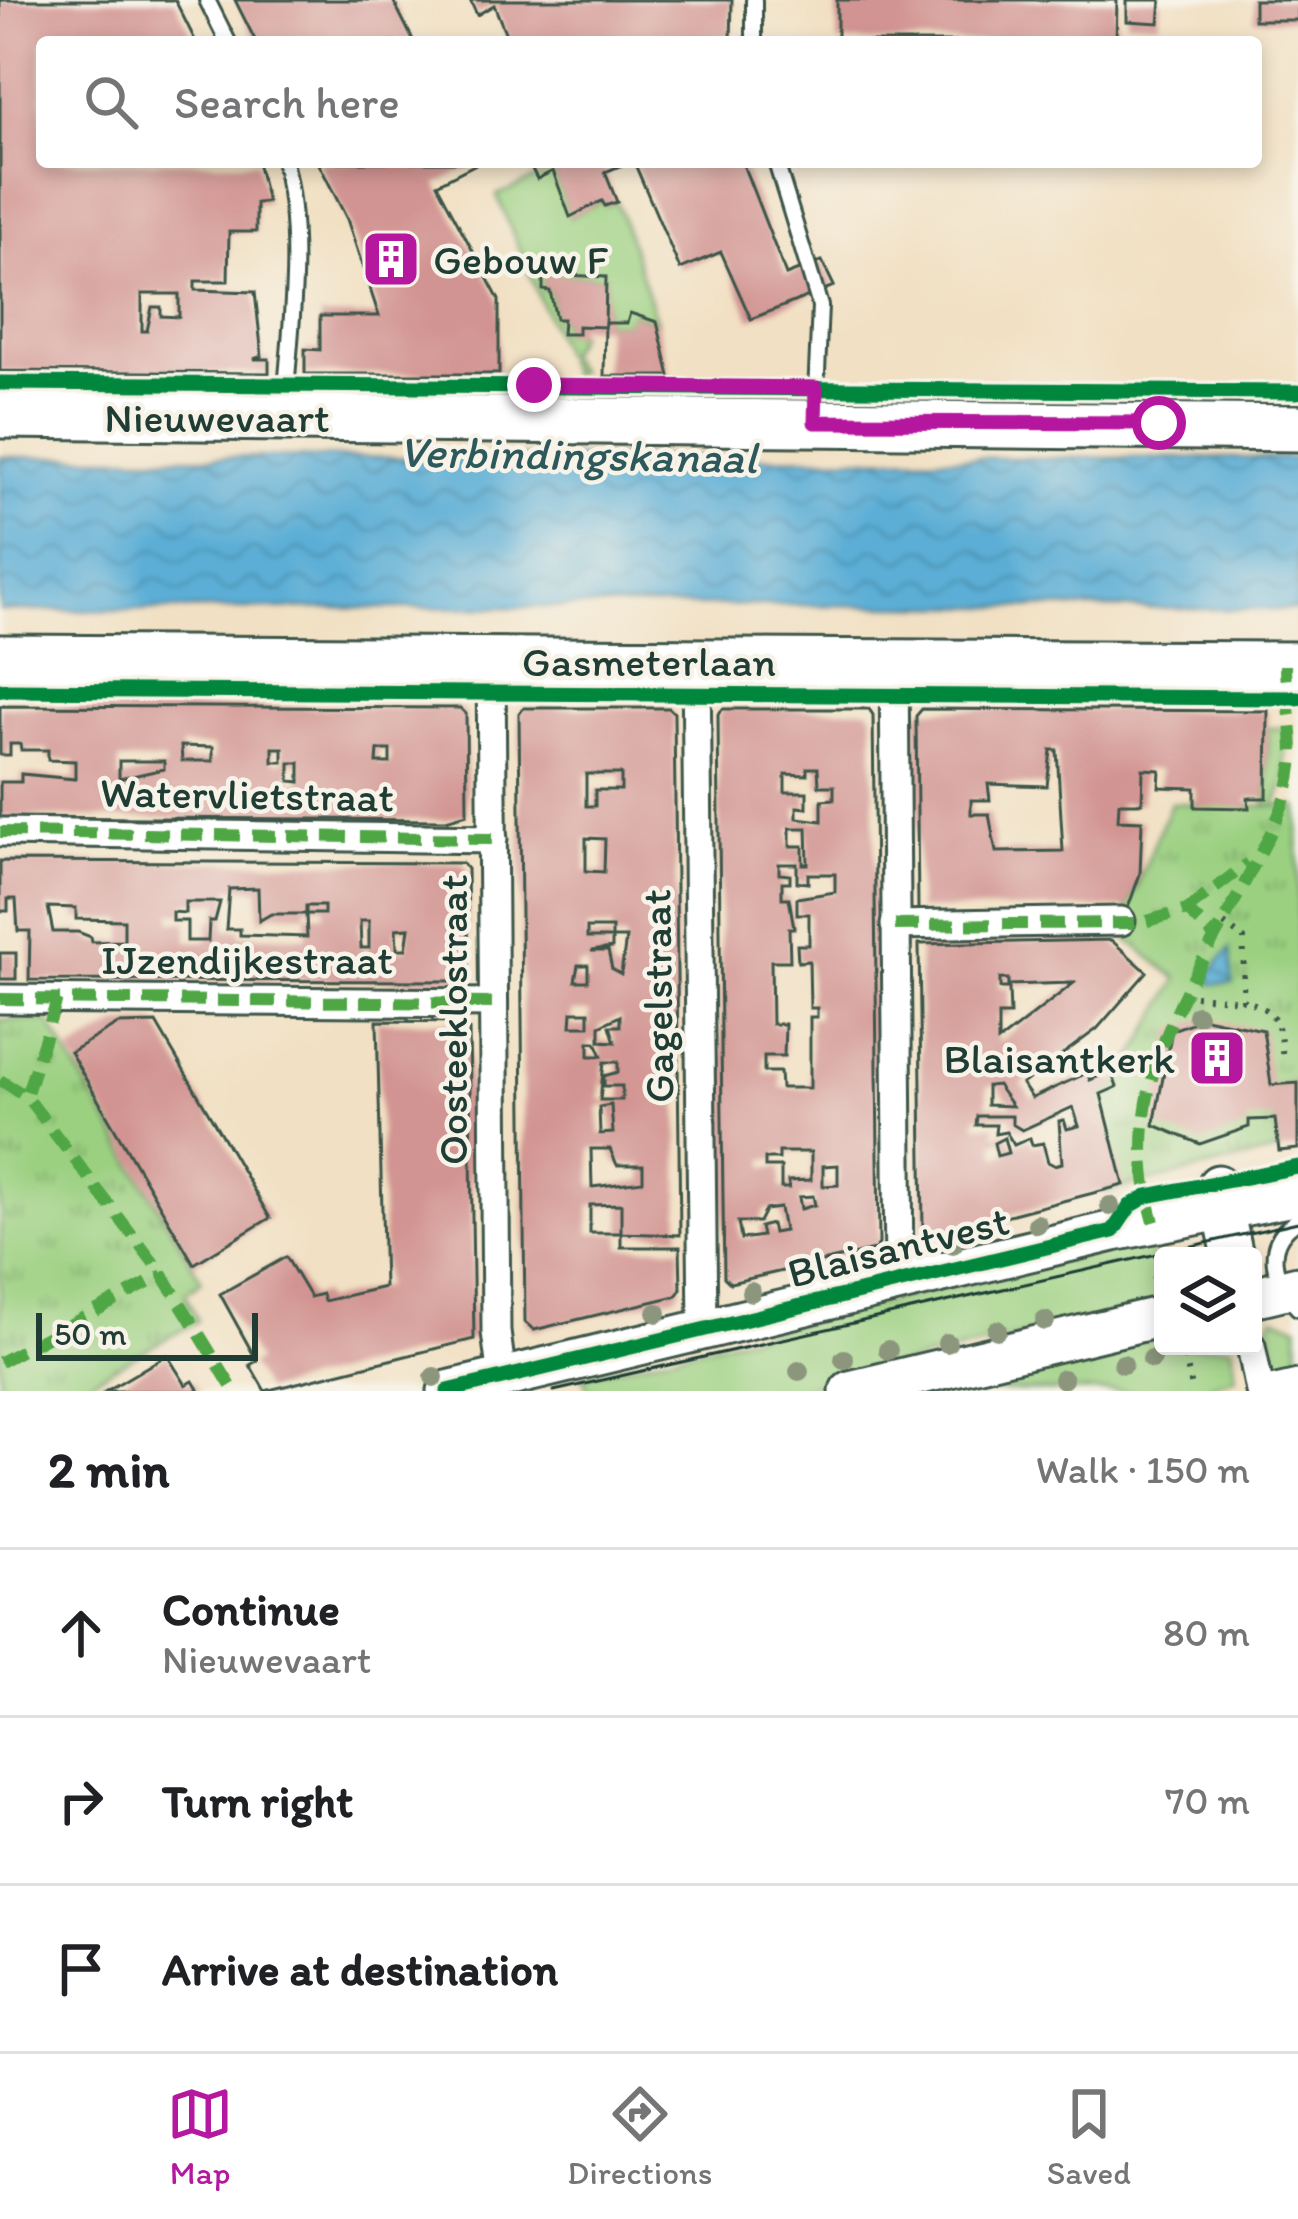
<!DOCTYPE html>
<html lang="en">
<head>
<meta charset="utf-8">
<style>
  :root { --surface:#fff; --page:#f2f2f2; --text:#202124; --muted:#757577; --line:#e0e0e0; --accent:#b5179e }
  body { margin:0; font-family:Itim,sans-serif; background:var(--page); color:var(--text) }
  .controls { position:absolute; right:36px; bottom:36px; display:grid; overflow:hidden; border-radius:12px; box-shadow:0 6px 18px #0003 }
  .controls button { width:108px; height:108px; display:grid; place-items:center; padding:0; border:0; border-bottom:3px solid var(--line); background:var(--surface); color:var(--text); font:60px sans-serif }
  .scale { position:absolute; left:36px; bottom:30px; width:222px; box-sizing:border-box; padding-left:12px; border:6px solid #1f3d34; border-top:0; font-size:33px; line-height:42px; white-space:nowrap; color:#1f3d34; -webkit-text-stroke:9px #f7f3e8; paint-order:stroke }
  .stop { position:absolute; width:36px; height:36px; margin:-27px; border:9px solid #b5179e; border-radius:50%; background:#fff }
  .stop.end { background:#b5179e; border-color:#fff; box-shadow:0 3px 12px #0008 }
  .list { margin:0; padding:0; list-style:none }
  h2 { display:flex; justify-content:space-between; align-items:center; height:156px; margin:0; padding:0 48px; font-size:51px }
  h2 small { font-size:39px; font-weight:400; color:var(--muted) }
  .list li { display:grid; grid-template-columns:78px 1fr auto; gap:36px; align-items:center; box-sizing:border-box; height:168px; padding:0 48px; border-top:3px solid var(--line) }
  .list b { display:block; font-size:45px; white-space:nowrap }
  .list p { margin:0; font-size:39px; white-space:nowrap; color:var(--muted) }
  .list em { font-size:39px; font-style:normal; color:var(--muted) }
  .icon { flex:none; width:66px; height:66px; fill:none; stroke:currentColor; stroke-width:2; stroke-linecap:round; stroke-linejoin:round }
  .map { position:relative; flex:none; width:1298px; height:1391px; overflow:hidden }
  .search { position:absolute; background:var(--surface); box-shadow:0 6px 18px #0003; left:36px; right:36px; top:36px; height:132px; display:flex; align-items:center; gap:30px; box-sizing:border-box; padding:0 42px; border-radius:12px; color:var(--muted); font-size:45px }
  .sheet { height:660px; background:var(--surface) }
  nav { display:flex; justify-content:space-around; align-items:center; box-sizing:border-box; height:168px; border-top:3px solid var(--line); background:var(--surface); font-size:33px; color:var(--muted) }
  nav a { display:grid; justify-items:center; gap:6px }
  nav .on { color:var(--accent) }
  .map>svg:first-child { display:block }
</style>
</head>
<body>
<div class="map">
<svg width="1298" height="1391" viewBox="0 0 1298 1391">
  <defs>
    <pattern id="park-tufts" width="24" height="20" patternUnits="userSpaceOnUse" patternTransform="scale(3)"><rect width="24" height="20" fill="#9bd081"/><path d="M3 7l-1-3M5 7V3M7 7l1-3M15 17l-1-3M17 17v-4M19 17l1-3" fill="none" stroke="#7eaa6a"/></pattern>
    <pattern id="water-waves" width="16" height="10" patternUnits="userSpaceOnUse" patternTransform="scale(3)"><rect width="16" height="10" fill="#5baed6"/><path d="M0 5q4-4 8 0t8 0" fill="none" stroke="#4b8fae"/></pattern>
  </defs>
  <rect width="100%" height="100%" fill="#f7f3e8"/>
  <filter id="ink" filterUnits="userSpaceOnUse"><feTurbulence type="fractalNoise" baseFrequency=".00833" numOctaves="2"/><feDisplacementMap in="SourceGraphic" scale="24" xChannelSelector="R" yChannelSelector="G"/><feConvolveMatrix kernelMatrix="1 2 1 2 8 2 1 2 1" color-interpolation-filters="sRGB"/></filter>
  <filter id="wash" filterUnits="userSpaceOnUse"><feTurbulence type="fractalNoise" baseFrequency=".004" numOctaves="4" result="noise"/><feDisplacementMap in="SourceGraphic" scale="48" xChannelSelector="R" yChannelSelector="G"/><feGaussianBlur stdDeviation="2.7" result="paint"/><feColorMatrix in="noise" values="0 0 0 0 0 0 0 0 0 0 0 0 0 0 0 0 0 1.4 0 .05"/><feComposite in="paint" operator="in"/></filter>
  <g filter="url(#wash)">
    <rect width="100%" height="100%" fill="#f1e0c3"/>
    <g fill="#9bd081" stroke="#5d865a" stroke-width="3">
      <polygon points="553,171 570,217 602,201 605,206 617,202 657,322 631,313 627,323 605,323 605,277 544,274 543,290 550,291 556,319 563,319 563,333 578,334 566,354 578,371 571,375 497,195"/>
      <polygon points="1268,728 1285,728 1285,778 1274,815 1262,813 1267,798"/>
      <polygon points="1148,1239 1162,1303 787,1391 588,1391 583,1376"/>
      <polygon points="1274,1317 1298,1325 1298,1363 1276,1364 1269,1324"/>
      <polygon points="1163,1334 1163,1346 1232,1346 1236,1377 1194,1391 920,1391"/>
    </g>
    <g fill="url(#park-tufts)" stroke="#5d865a" stroke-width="3">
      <polygon points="1171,803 1298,807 1298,1081 1271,1086 1279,1151 1105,1192 1082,1103 1117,1087 1178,979 1118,932"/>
      <polygon points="0,1020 48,1021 202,1281 185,1294 198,1321 71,1391 0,1391"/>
    </g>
    <g fill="url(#water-waves)" stroke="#3d7685" stroke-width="3">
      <polygon points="0,457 1298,458 1298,610 794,605 0,611"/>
      <polygon points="1230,949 1233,983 1212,984 1209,974"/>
    </g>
    <g id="blocks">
      <g fill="#d29492" fill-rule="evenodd">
        <path d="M0,0H175L196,42H42V162H257L267,202L256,203V232H229L228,281H195V290L255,292L262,356L254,359H269V373L0,371ZM142,294H179V317L161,316V307H152L147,331H142Z"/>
        <polygon points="235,0 393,0 414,42 256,42"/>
        <polygon points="470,0 732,0 731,42 509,42 494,5 477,15"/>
        <polygon points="837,0 1117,0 1116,42 837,42"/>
        <polygon points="1127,0 1161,0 1159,23 1127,21"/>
        <rect x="1254" y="0" width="44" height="20"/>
        <polygon points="318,162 480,162 437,184 499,300 499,374 305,374 305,349 320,350 320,316 379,316 347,219"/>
        <polygon points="537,162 629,162 605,172 617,202 605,206 602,201 570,217 553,171 537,179 530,165"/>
        <polygon points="634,162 742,162 786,275 822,261 834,286 751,319 721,252 680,269"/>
        <polygon points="543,274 606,277 605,327 578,326 578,334 562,334 563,319 556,319 550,291 543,290"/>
        <polygon points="630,313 657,322 670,376 604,376 605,323 627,323"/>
        <path d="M0,706L460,708L466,714L467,814L446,820L0,817V782H21V774L75,779V761L48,760V750H21L20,744H10V755H0ZM181,746L213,747V761H182ZM273,748H283V762H273ZM378,750H390V763H377ZM119,761H164V769L119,779ZM290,763H300V782L290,781Z"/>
        <path d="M524,708H669L674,713L680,1235L621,1233V1247H680L681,1289L676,1296L534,1330L525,1322L519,713ZM586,774H621V790H595V806H586ZM586,838L605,839L604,872L586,871ZM587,928H612V938H626L621,974L612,969L608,951H591L612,948V938H587ZM578,965H588V981H575ZM572,1012H589V1026H571ZM620,1016V1026H610L615,1042L600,1041V1026ZM589,1042H596L602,1056H589ZM604,1062H618V1072L604,1076V1086H622V1100H600ZM611,1105L613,1133L600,1134L599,1107ZM591,1149H610L617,1165H643V1181L592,1187ZM621,1204V1233H590V1205Z"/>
        <path d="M723,709H869L873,715L879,1244L874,1250L730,1283L724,1277L721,1040L718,714ZM807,768H818L819,786H834V799L822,800V821L797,818V807L807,808V792H785V774L807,775ZM790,828H807L808,864H803V846H790ZM779,864H797V882L808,883V874H835V892L797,898V914H809V945H797L798,962L809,961L810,1008H817V1017H810V1088H781L780,1072H764V1056H784L785,1024H772L771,961H790L789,928H794L789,898H782V882H790V875L779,874ZM779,1152H811V1180L788,1181L789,1188H781V1167H765V1159H779ZM838,1165V1185L823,1186V1166ZM799,1197L813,1196L815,1205L801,1209ZM780,1208L784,1231L773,1233L771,1224L760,1227L762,1236L741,1239L738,1222H759L765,1210Z"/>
        <path d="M922,709L1268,711L1267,798H1248L1249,808L1195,807V788L1159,787L1160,770L1143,769L1142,803H1119L1118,820L1142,821L1140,874L1128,908L918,910L916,716ZM1051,750H1057L1063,851L996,852L989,814H971V800H990L988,784L1047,786Z"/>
        <path d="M0,861L462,863L467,869L469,975L463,981L29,980L30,931H18L16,899H8V911H0ZM258,888L259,921L271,914H306V906H324V914H306L307,937L240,935V929H226L229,889ZM185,902H220L215,921H209L208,941H187V921H172V912L185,913ZM48,907L76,908V919L124,920V941L92,942L91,937L78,932H53ZM360,921H369V948H361ZM409,928L406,949H397L396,929Z"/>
        <path d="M1111,940L1147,972L1097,1029L1022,1084L1032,1098L1087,1073L1090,1080L1111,1071L1117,1087L1101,1094L1124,1185L929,1236L923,1230L919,944ZM1000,979H1008V985L1074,983L998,1042V1015H1010L1009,988H1000ZM997,1085L1012,1106L987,1105V1086ZM1073,1107L1079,1126L1067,1129L1064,1120L1059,1121L1062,1163L1054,1165L1048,1162L1043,1143L1032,1145L1030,1138L1014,1145L1006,1132L995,1134L996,1125H976L977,1116H1012V1124L1022,1130ZM1004,1138L1008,1153L997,1156L994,1143Z"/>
        <rect x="0" y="953" width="16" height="26"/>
        <polygon points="1205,1018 1263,1030 1271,1085 1298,1083 1298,1149 1279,1151 1275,1119 1249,1120 1249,1127 1200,1144 1154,1125 1172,1030"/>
        <polygon points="377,1021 463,1022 469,1030 474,1339 265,1391 250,1365 257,1361 220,1294 286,1257 310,1297 322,1294 324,1301 384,1287"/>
        <polygon points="156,1023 270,1218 194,1264 70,1052 118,1024"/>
        <polygon points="167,1355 186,1385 193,1381 199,1391 106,1391"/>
      </g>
    </g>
  </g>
  <g filter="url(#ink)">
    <use href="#blocks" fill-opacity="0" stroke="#3e5549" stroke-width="3"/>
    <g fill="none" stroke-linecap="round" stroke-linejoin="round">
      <g stroke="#3e5549" stroke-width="20">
        <g id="service">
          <polyline points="207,0 228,42"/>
          <polyline points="754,42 754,0"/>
          <path d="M284,162C304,240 290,333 284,413"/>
          <polyline points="776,162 820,306 815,416"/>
          <path d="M1298,1220C1261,1243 1273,1281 1298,1308"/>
        </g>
      </g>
      <g stroke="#3e5549" stroke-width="33">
        <g id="minor">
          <polyline points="491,661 496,1332 502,1378"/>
          <polyline points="696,662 703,1330"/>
          <polyline points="894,662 899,1283"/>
          <polyline points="0,832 493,839"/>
          <polyline points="895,925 1121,921"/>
          <polyline points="0,999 493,1003"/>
          <polyline points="1251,1346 1260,1391"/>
          <polyline points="1268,1391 1298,1384"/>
        </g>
      </g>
      <g stroke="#3e5549" stroke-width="45">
        <g id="secondary">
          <polyline points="1218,1185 1233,1256"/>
          <polyline points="1253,1297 1298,1286"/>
          <polyline points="448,1391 1113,1231 1298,1195"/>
          <polyline points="850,1391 1163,1316"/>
        </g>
      </g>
      <g stroke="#3e5549" stroke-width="51">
        <g id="primary">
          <polyline points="0,415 1298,428"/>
          <polyline points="0,658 1298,665"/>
        </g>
      </g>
      <g stroke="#3e5549" stroke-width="6" stroke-dasharray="3 9" stroke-linecap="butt">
        <path d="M1224,924L1244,939L1243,1000C1280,1011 1279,1024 1283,1060"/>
        <polyline points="1183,995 1243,1000"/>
        <polyline points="1152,1280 1163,1278"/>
        <polyline points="1182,1346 1193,1391"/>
      </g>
      <use href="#service" stroke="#fff" stroke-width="14"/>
      <use href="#minor" stroke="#fff" stroke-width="27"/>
      <use href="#secondary" stroke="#fff" stroke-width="39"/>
      <use href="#primary" stroke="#fff" stroke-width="45"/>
      <polyline stroke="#1f3d34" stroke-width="3" points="554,1391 1298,1222"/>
      <g stroke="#4fa644" stroke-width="12" stroke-dasharray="24 12" stroke-linecap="butt">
        <polyline points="0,832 493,839"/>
        <polyline points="1187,910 1248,863"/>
        <polyline points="895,925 1140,923 1187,910 1216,938"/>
        <polyline points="0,999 493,1003"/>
        <polyline points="57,1000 26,1096 163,1275 234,1391"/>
        <polyline points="0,1080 26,1096"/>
        <path d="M1154,1222C1114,1083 1192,986 1252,869C1269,837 1288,803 1292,766C1296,734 1285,698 1285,665"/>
        <polyline points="0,1362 163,1275"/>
      </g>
      <g stroke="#f7f3e8" stroke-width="22">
        <g id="cycleway">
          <polyline points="0,383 1298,392"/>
          <polyline points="0,690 1298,698"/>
          <polyline points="448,1391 1113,1231 1130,1206 1147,1196 1298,1167"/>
        </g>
      </g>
      <use href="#cycleway" stroke="#00873e" stroke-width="15"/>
    </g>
    <g fill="#8b967d">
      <circle cx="1197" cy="1015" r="10"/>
      <circle cx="1110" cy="1206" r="10"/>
      <circle cx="1037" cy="1224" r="10"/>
      <circle cx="953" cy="1244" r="10"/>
      <circle cx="856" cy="1267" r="10"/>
      <circle cx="751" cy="1292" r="10"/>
      <circle cx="657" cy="1313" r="10"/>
      <circle cx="1045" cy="1321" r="10"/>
      <circle cx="997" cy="1330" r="10"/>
      <circle cx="947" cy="1343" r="10"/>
      <circle cx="888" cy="1350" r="10"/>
      <circle cx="844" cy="1359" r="10"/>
      <circle cx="1152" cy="1359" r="10"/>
      <circle cx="1123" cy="1364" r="10"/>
      <circle cx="799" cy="1371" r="10"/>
      <circle cx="434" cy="1377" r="10"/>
      <circle cx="1063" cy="1379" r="10"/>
    </g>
  </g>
  <g fill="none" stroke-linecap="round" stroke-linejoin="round" filter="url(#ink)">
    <polyline stroke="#b5179e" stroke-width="15" points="534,385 816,388 815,422 1159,423"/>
  </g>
  <defs>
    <g id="building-square" transform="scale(3)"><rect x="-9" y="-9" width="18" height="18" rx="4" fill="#b5179e" stroke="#f7f3e8"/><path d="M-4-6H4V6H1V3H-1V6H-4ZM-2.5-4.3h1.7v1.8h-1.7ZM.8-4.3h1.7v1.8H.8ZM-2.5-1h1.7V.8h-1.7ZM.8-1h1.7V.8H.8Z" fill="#fff"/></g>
  </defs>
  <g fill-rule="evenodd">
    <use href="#building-square" x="391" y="259"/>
    <use href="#building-square" x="1217" y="1058"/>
  </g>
  <g text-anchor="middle" stroke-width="9" stroke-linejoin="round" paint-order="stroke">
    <g font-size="42" fill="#1f3d34" stroke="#f7f3e8" text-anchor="start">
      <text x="433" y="274">Gebouw F</text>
      <text x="1175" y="1073" text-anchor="end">Blaisantkerk</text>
    </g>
    <g font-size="42" fill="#1f3d34" stroke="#f7f3e8">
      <text x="217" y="432">Nieuwevaart</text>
      <text x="649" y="676">Gasmeterlaan</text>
      <text transform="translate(247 794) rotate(1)" y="15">Watervlietstraat</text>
      <text x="247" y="974">IJzendijkestraat</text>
      <text transform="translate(657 996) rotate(-91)" y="15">Gagelstraat</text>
      <text transform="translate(452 1020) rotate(-90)" y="15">Oosteeklostraat</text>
      <text transform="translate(898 1246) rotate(-14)" y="15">Blaisantvest</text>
    </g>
    <g font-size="45" font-style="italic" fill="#2e595c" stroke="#f7f3e8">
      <text transform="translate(578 454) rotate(1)" y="16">Verbindingskanaal</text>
    </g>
  </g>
</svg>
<div class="controls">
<button><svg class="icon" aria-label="layers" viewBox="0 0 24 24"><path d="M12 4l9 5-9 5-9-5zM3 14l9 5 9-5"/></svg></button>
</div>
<div class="scale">50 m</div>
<div class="stop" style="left:1159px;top:423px"></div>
<div class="stop end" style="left:534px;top:385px"></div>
<div class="search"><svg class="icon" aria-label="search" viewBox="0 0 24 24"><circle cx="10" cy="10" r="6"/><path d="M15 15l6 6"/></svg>Search here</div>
</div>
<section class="sheet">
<h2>2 min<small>Walk · 150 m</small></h2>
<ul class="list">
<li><svg class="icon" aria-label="ahead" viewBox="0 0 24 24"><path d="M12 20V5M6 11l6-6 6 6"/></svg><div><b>Continue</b><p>Nieuwevaart</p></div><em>80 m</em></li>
<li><svg class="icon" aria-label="right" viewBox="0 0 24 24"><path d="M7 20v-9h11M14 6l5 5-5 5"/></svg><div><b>Turn right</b></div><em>70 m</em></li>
<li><svg class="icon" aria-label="arrive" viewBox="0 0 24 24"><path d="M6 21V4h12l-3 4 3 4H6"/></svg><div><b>Arrive at destination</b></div></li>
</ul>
</section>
<nav>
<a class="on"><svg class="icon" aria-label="map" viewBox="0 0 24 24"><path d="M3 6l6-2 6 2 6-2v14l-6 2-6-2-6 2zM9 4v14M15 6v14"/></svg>Map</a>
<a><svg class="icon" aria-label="directions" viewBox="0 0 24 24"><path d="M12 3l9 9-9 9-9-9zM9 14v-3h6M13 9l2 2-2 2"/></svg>Directions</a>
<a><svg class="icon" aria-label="saved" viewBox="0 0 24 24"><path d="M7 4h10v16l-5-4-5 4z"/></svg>Saved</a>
</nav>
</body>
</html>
